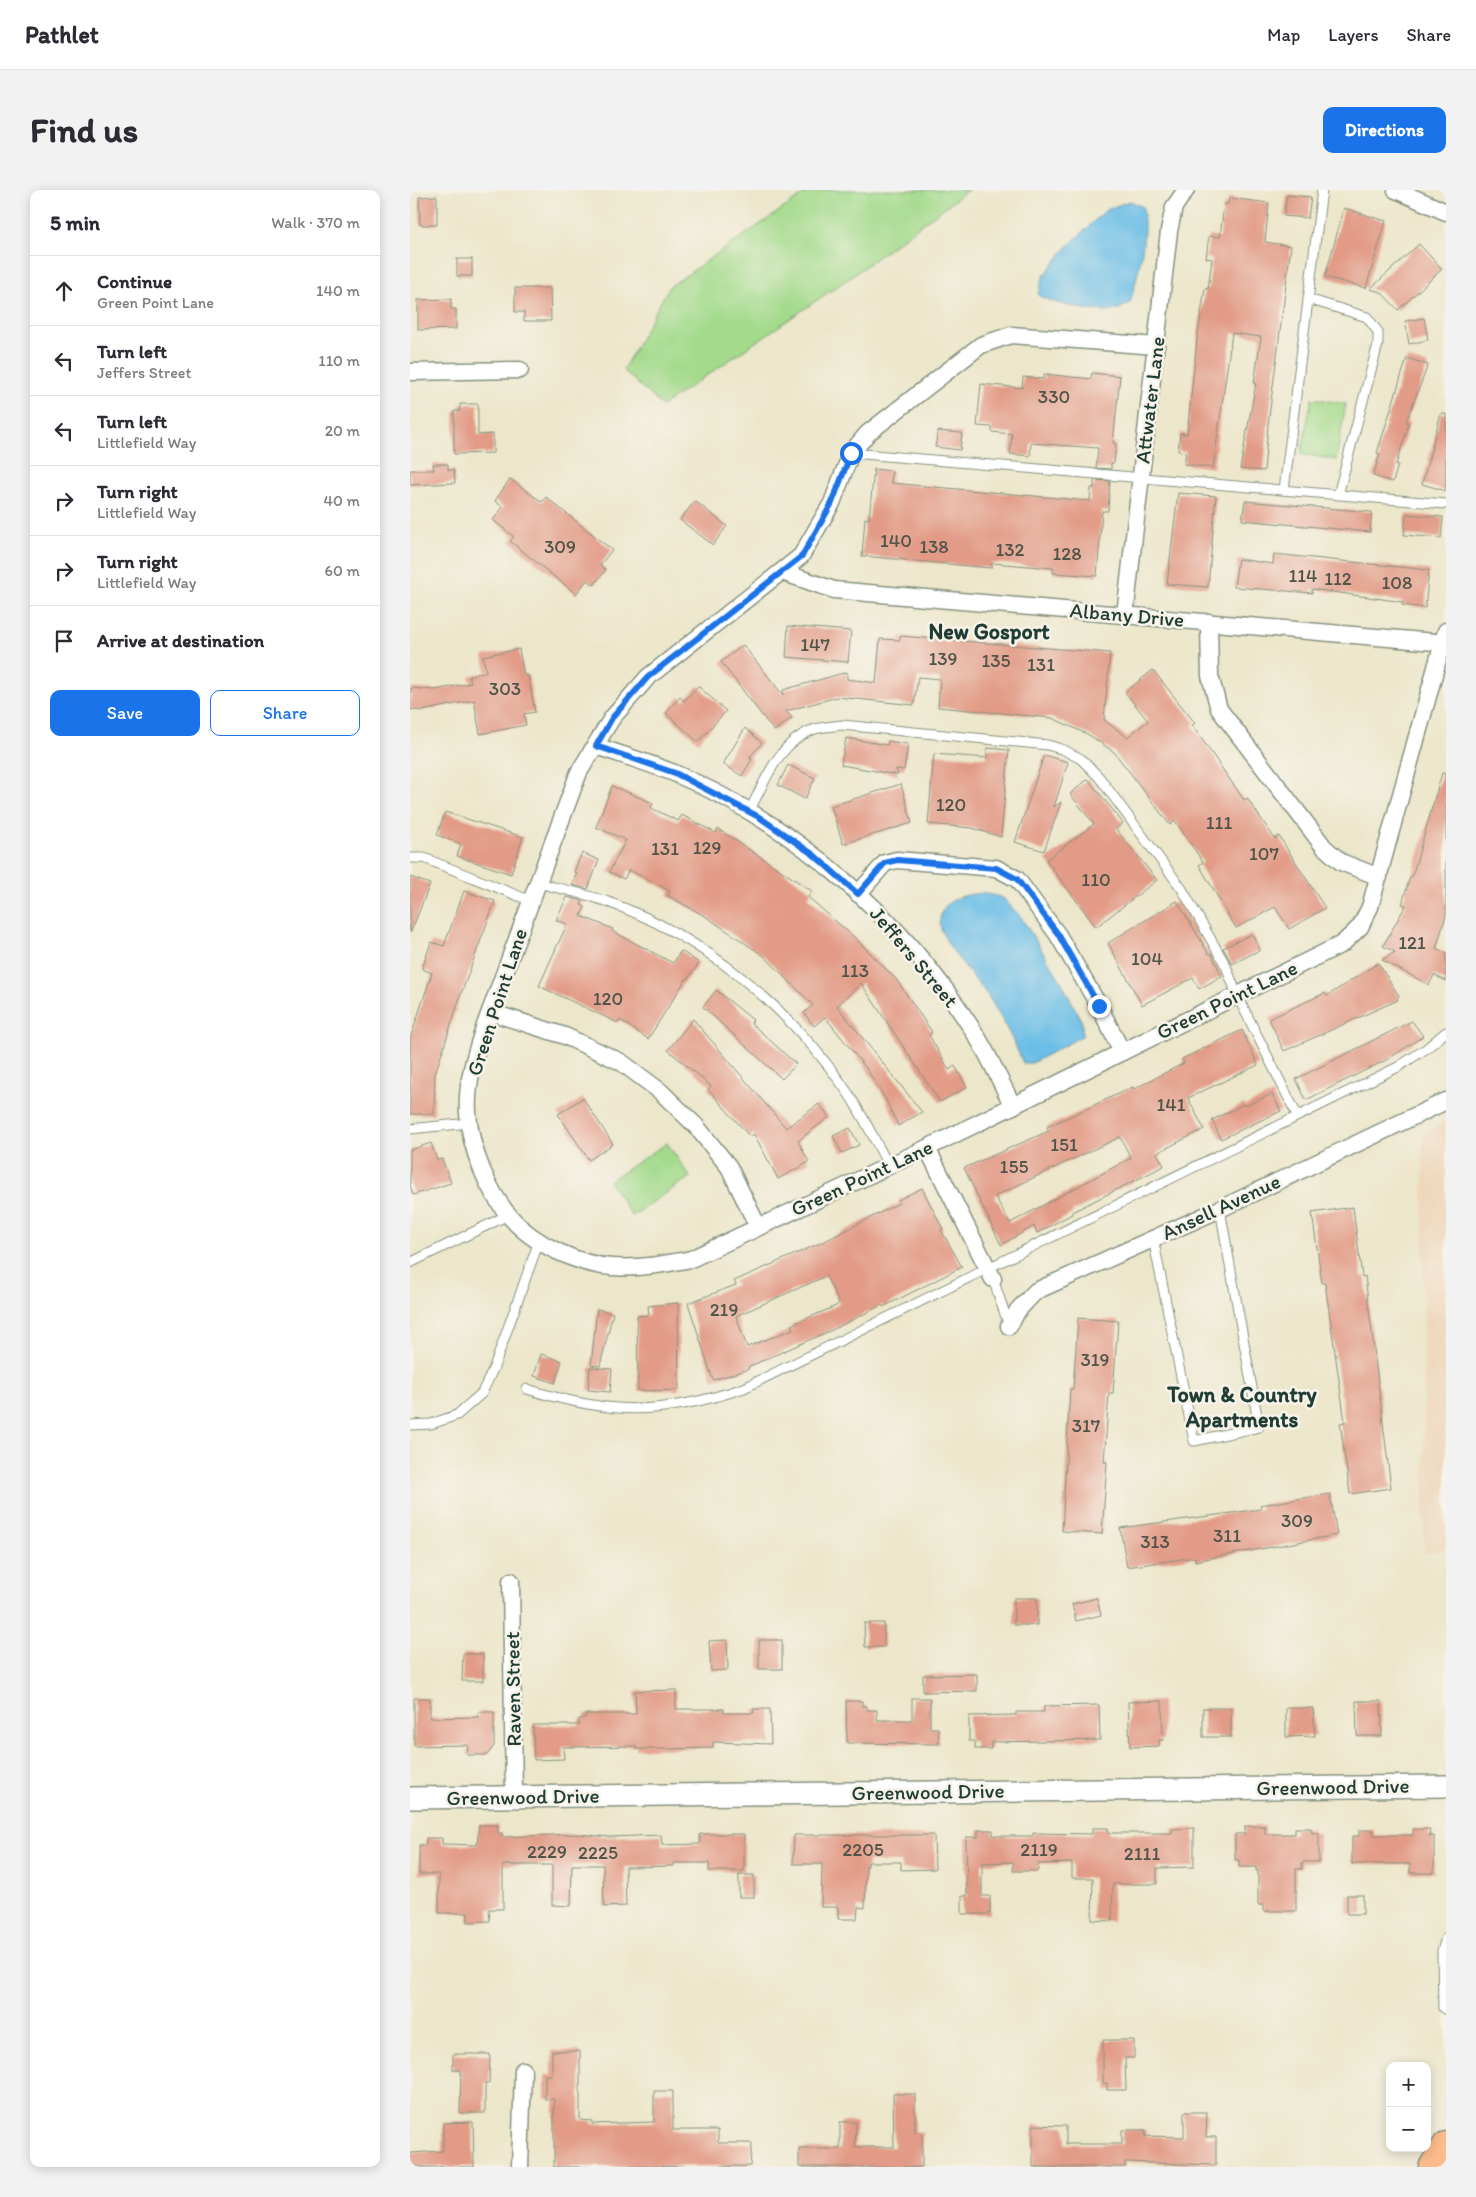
<!DOCTYPE html>
<html lang="en">
<head>
<meta charset="utf-8">
<style>
  :root { --surface:#fff; --page:#f2f2f3; --text:#2b2b33; --muted:#7c7c81; --line:#e1e1e2; --accent:#1a73e8 }
  body { margin:0; font-family:Itim,sans-serif; background:var(--page); color:var(--text) }
  .controls { position:absolute; right:15px; bottom:15px; display:grid; overflow:hidden; border-radius:10px; box-shadow:0 2px 12px #0003 }
  .controls button { width:45px; height:45px; display:grid; place-items:center; padding:0; border:0; border-bottom:1px solid var(--line); background:var(--surface); color:var(--text); font:25px sans-serif }
  .stop { position:absolute; width:15px; height:15px; margin:-11px; border:4px solid #1a73e8; border-radius:50%; background:#fff }
  .stop.end { background:#1a73e8; border-color:#fff; box-shadow:0 1px 5px #0008 }
  .list { margin:0; padding:0; list-style:none }
  h2 { display:flex; justify-content:space-between; align-items:center; height:65px; margin:0; padding:0 20px; font-size:21px }
  h2 small { font-size:16px; font-weight:400; color:var(--muted) }
  .list li { display:grid; grid-template-columns:32px 1fr auto; gap:15px; align-items:center; box-sizing:border-box; height:70px; padding:0 20px; border-top:1px solid var(--line) }
  .list b { display:block; font-size:19px; white-space:nowrap }
  .list p { margin:0; font-size:16px; white-space:nowrap; color:var(--muted) }
  .list em { font-size:16px; font-style:normal; color:var(--muted) }
  .actions { display:flex; gap:10px; padding:15px 20px }
  .actions a { flex:1; padding:11px 0; border:1px solid var(--accent); border-radius:10px; text-align:center; font-size:18px; color:var(--accent) }
  .actions .main { background:var(--accent); color:#fff }
  .icon { flex:none; width:28px; height:28px; fill:none; stroke:currentColor; stroke-width:2; stroke-linecap:round; stroke-linejoin:round }
  .map { position:relative; flex:none; width:1036px; height:1977px; overflow:hidden; border-radius:10px }
  header { display:flex; align-items:center; gap:30px; box-sizing:border-box; height:70px; padding:0 25px; background:var(--surface); border-bottom:1px solid var(--line) }
  header strong { font-size:24px }
  nav { display:flex; gap:28px; margin-inline-start:auto; font-size:18px }
  .intro { display:flex; align-items:center; justify-content:space-between; box-sizing:border-box; height:120px; padding:0 30px }
  h1 { margin:0; font-size:35px }
  .button { padding:12px 22px; border-radius:10px; background:var(--accent); color:#fff; font-size:18px; font-weight:700 }
  main { display:flex; gap:30px; padding:0 30px }
  aside { flex:1; background:var(--surface); border-radius:10px; box-shadow:0 2px 12px #0003 }
  .map>svg:first-child { display:block }
</style>
</head>
<body>
<header>
<strong>Pathlet</strong>
<nav><a>Map</a><a>Layers</a><a>Share</a></nav>
</header>
<div class="intro"><h1>Find us</h1><a class="button">Directions</a></div>
<main>
<aside>
<h2>5 min<small>Walk · 370 m</small></h2>
<ul class="list">
<li><svg class="icon" aria-label="ahead" viewBox="0 0 24 24"><path d="M12 20V5M6 11l6-6 6 6"/></svg><div><b>Continue</b><p>Green Point Lane</p></div><em>140 m</em></li>
<li><svg class="icon" aria-label="left" viewBox="0 0 24 24"><path d="M17 20v-9H6M10 6l-5 5 5 5"/></svg><div><b>Turn left</b><p>Jeffers Street</p></div><em>110 m</em></li>
<li><svg class="icon" aria-label="left" viewBox="0 0 24 24"><path d="M17 20v-9H6M10 6l-5 5 5 5"/></svg><div><b>Turn left</b><p>Littlefield Way</p></div><em>20 m</em></li>
<li><svg class="icon" aria-label="right" viewBox="0 0 24 24"><path d="M7 20v-9h11M14 6l5 5-5 5"/></svg><div><b>Turn right</b><p>Littlefield Way</p></div><em>40 m</em></li>
<li><svg class="icon" aria-label="right" viewBox="0 0 24 24"><path d="M7 20v-9h11M14 6l5 5-5 5"/></svg><div><b>Turn right</b><p>Littlefield Way</p></div><em>60 m</em></li>
<li><svg class="icon" aria-label="arrive" viewBox="0 0 24 24"><path d="M6 21V4h12l-3 4 3 4H6"/></svg><div><b>Arrive at destination</b></div></li>
</ul>
<div class="actions"><a class="main">Save</a><a>Share</a></div>
</aside>
<div class="map">
<svg width="1036" height="1977" viewBox="0 0 1036 1977">
  <rect width="100%" height="100%" fill="#f7f3e8"/>
  <filter id="ink" filterUnits="userSpaceOnUse"><feTurbulence type="fractalNoise" baseFrequency=".02" numOctaves="2"/><feDisplacementMap in="SourceGraphic" scale="10" xChannelSelector="R" yChannelSelector="G"/><feConvolveMatrix kernelMatrix="1 2 1 2 8 2 1 2 1" color-interpolation-filters="sRGB"/></filter>
  <filter id="wash" filterUnits="userSpaceOnUse"><feTurbulence type="fractalNoise" baseFrequency=".0096" numOctaves="4" result="noise"/><feDisplacementMap in="SourceGraphic" scale="20" xChannelSelector="R" yChannelSelector="G"/><feGaussianBlur stdDeviation="1.12" result="paint"/><feColorMatrix in="noise" values="0 0 0 0 0 0 0 0 0 0 0 0 0 0 0 0 0 1.4 0 .05"/><feComposite in="paint" operator="in"/></filter>
  <g filter="url(#wash)">
    <rect width="100%" height="100%" fill="#ece6ca"/>
    <polygon fill="#eed7bb" points="1036,932 1036,1358 1014,1364 1013,943"/>
    <g fill="#a3da8b" stroke="#618c60">
      <polygon points="400,0 558,0 438,89 252,216 213,180 259,97"/>
      <polygon points="902,208 936,214 926,270 891,264"/>
      <polygon points="257,953 280,987 222,1026 199,991"/>
    </g>
    <g fill="#6bbee7" stroke="#457e8e">
      <path d="M720,11L733,17C737,50 729,81 720,113C716,115 711,119 706,120C690,124 641,114 628,105L633,87L656,58L697,19Z"/>
      <path d="M575,703L593,708L611,727L651,791L672,832V846L622,873H613C604,851 592,829 580,809C568,790 527,750 530,729C533,707 558,704 575,703Z"/>
    </g>
    <g id="blocks">
      <g fill="#e29b87" fill-rule="evenodd">
        <polygon points="877,5 901,7 898,28 874,26"/>
        <polygon points="27,6 27,35 10,35 9,7"/>
        <polygon points="819,8 859,13 855,52 881,56 858,235 854,281 830,279 846,193 844,193 851,147 822,143 803,278 774,274 776,262 768,261 770,243 777,244 787,150 795,98 798,99 802,69 796,68 799,46 810,47 814,14 818,14"/>
        <polygon points="934,18 976,31 956,98 915,87"/>
        <polygon points="1009,54 1032,79 988,120 971,102 960,99"/>
        <rect x="47" y="69" width="15" height="17"/>
        <polygon points="105,98 140,98 141,131 114,131 114,122 105,122"/>
        <polygon points="41,109 41,119 46,119 46,139 8,140 8,110"/>
        <polygon points="1014,128 1018,150 999,154 995,131"/>
        <polygon points="997,168 1018,175 996,232 999,233 986,275 988,275 983,292 963,286 970,264 967,263"/>
        <polygon points="682,183 710,186 703,253 706,254 704,273 701,273 701,279 686,278 688,258 621,253 620,266 600,264 602,244 582,242 582,237 567,236 571,194 612,198 613,187 634,189 634,184 681,189"/>
        <polygon points="50,214 68,214 68,245 83,244 83,263 44,264 44,221 50,221"/>
        <polygon points="1031,223 1036,224 1036,301 1012,294"/>
        <polygon points="528,241 552,243 550,260 525,257"/>
        <polygon points="23,274 38,274 38,280 44,280 45,293 0,295 0,280 24,280"/>
        <polygon points="464,279 482,281 481,293 680,311 681,298 684,298 684,290 700,291 698,321 692,321 687,386 643,383 643,378 582,373 581,378 452,366 455,328 459,329"/>
        <polygon points="100,289 132,312 136,307 202,360 190,375 196,380 184,395 177,390 166,404 100,351 104,347 83,330 93,317 85,311"/>
        <polygon points="768,303 806,306 798,397 757,394"/>
        <polygon points="285,311 317,336 303,355 270,330"/>
        <polygon points="835,311 962,322 960,342 832,330"/>
        <polygon points="996,324 1033,327 1031,348 994,345"/>
        <polygon points="864,364 1019,380 1015,418 992,415 993,412 902,399 902,403 824,397 828,369 863,374"/>
        <polygon points="378,436 441,441 438,472 376,467"/>
        <polygon points="490,446 700,463 694,530 717,547 738,531 715,502 743,480 785,533 782,535 834,610 837,608 865,649 869,646 915,718 879,739 865,717 826,738 789,675 793,672 765,631 760,635 704,562 679,545 642,528 528,517 530,489 508,487 504,515 427,507 376,521 382,528 364,541 311,472 333,455 373,505 373,500 437,482 437,489 466,493 470,449 490,450"/>
        <polygon points="109,459 114,485 118,485 125,522 114,524 116,535 70,544 64,510 12,521 0,519 1,498 25,500 61,493 59,486 76,482 73,466"/>
        <polygon points="288,496 316,521 288,552 256,523 270,507 274,511"/>
        <polygon points="335,538 352,553 339,568 342,569 332,586 313,574"/>
        <polygon points="436,548 477,555 478,551 498,554 494,580 486,579 488,585 431,575"/>
        <polygon points="577,558 599,560 591,647 562,638 518,634 524,564 577,568"/>
        <polygon points="634,565 658,572 644,617 651,612 634,661 605,652"/>
        <polygon points="378,575 405,588 395,609 368,595"/>
        <polygon points="1032,583 1036,584 1036,726 1026,758 1036,763 1036,791 1024,785 1019,795 972,770 985,762 973,756 996,715 992,714 1000,687 1002,687"/>
        <polygon points="678,589 713,633 706,639 747,690 686,737 636,670 684,634 660,604"/>
        <polygon points="491,594 502,633 433,654 421,616"/>
        <polygon points="202,596 243,613 241,618 268,631 272,625 306,643 308,639 402,701 398,707 445,748 486,789 522,842 519,845 539,880 545,876 557,897 530,912 451,793 427,816 512,922 488,936 476,910 456,878 415,827 404,836 394,823 403,815 354,766 295,726 258,706 260,701 219,680 214,689 199,682 216,650 186,637"/>
        <polygon points="35,622 113,647 101,684 47,666 51,654 27,645"/>
        <polygon points="172,663 189,670 178,699 162,695 167,683 164,682"/>
        <polygon points="0,687 20,694 1,742 0,742"/>
        <polygon points="54,701 85,711 50,807 25,884 24,924 0,924 0,849 22,783 12,779 21,752 34,756"/>
        <polygon points="157,707 173,711 171,715 175,717 171,726 203,739 202,741 263,773 271,761 289,773 277,790 276,789 238,849 210,830 208,833 129,796 157,734 146,730"/>
        <polygon points="767,711 799,764 801,763 812,786 789,799 783,788 732,815 698,753"/>
        <polygon points="842,744 850,760 822,774 813,758"/>
        <polygon points="968,773 989,806 987,808 988,810 874,861 859,829 915,803 917,806"/>
        <polygon points="306,800 343,830 341,833 386,874 372,889 293,817"/>
        <polygon points="283,829 376,938 409,914 419,927 388,951 399,972 368,989 344,944 340,947 298,899 301,896 258,860"/>
        <polygon points="1002,831 1013,846 980,868 896,910 886,889"/>
        <path d="M832,840L848,875L778,908L794,939L747,963L754,976L662,1022V1024L627,1043L624,1036L591,1055L554,978L639,941L637,937L723,897L724,899L774,873L772,869ZM710,947L721,968L600,1033L585,1006Z"/>
        <polygon points="862,904 871,921 811,949 802,930 834,914 835,916"/>
        <polygon points="173,908 203,954 179,970 148,924"/>
        <polygon points="440,938 449,955 432,963 423,946"/>
        <polygon points="21,953 27,970 32,969 41,993 3,1005 0,995 0,960"/>
        <path d="M512,998L533,1039L531,1040L552,1077L473,1117L472,1115L422,1140L338,1177L339,1179L303,1190L278,1113L326,1095L324,1091L417,1050L489,1013L488,1010ZM416,1086L429,1113L426,1116L381,1135L383,1139L337,1157L326,1126Z"/>
        <polygon points="943,1017 952,1087 955,1086 981,1298 940,1304 930,1233 935,1232 915,1093 912,1093 902,1023"/>
        <polygon points="268,1113 269,1200 228,1201 227,1126 239,1125 238,1116"/>
        <polygon points="187,1119 203,1123 190,1176 181,1175"/>
        <polygon points="668,1128 708,1131 703,1203 699,1203 694,1272 697,1272 692,1344 652,1341 660,1199 663,1199"/>
        <polygon points="131,1164 152,1171 145,1193 124,1186"/>
        <polygon points="180,1177 202,1179 200,1202 178,1200"/>
        <polygon points="920,1304 927,1345 785,1371 785,1367 717,1377 710,1338 851,1319 850,1315"/>
        <rect x="604" y="1408" width="23" height="27"/>
        <polygon points="687,1408 691,1425 666,1431 662,1414"/>
        <polygon points="454,1433 474,1433 474,1457 455,1457"/>
        <polygon points="317,1450 318,1480 301,1481 299,1451"/>
        <rect x="349" y="1450" width="23" height="29"/>
        <polygon points="53,1464 73,1464 73,1491 52,1491"/>
        <polygon points="567,1484 567,1501 513,1502 513,1485"/>
        <polygon points="266,1500 266,1519 314,1519 314,1523 344,1523 343,1519 360,1519 361,1554 303,1552 303,1558 256,1559 226,1559 226,1556 153,1557 154,1569 124,1570 123,1535 169,1535 169,1529 175,1528 175,1524 226,1524 225,1501"/>
        <polygon points="4,1508 20,1508 20,1528 68,1527 68,1522 84,1522 84,1556 77,1565 57,1565 58,1555 4,1556"/>
        <polygon points="502,1508 520,1508 520,1538 528,1538 529,1554 437,1553 436,1511 452,1511 452,1516 457,1516 457,1520 467,1520 467,1530 502,1530"/>
        <polygon points="752,1511 753,1550 749,1550 749,1556 720,1557 718,1512"/>
        <polygon points="946,1511 971,1511 972,1546 947,1546"/>
        <polygon points="689,1515 690,1550 581,1552 581,1559 565,1559 565,1551 559,1551 559,1526 606,1525 606,1522 634,1522 634,1516"/>
        <rect x="793" y="1518" width="28" height="29"/>
        <polygon points="876,1518 903,1518 905,1546 876,1547"/>
        <polygon points="69,1635 88,1635 88,1643 92,1643 92,1647 168,1644 200,1647 251,1645 252,1655 290,1654 290,1644 334,1644 334,1681 299,1681 299,1673 264,1673 264,1676 215,1677 216,1716 194,1717 193,1675 162,1675 161,1716 142,1715 142,1675 93,1675 93,1719 79,1719 80,1731 58,1732 58,1723 29,1723 29,1684 9,1684 9,1655 16,1655 16,1648 32,1648 32,1654 67,1655"/>
        <polygon points="835,1636 855,1636 855,1644 885,1644 885,1638 901,1638 902,1643 909,1643 909,1672 892,1672 892,1679 886,1679 886,1721 853,1721 853,1715 848,1715 848,1681 846,1681 846,1677 829,1677 829,1670 825,1670 825,1644 835,1644"/>
        <polygon points="682,1638 698,1638 698,1643 762,1643 762,1639 784,1638 784,1677 747,1678 747,1694 703,1694 702,1731 682,1730 683,1688 662,1688 662,1673 628,1674 628,1681 603,1681 603,1672 572,1673 572,1706 580,1706 580,1724 552,1724 552,1706 557,1706 556,1647 568,1647 568,1640 583,1640 583,1645 589,1646 623,1646 623,1643 682,1644"/>
        <polygon points="1003,1639 1020,1639 1019,1646 1024,1646 1024,1683 1000,1683 1000,1674 942,1674 942,1646 949,1646 949,1640 964,1640 964,1645 1003,1645"/>
        <polygon points="384,1645 524,1645 525,1679 491,1680 491,1672 458,1672 458,1676 456,1676 455,1718 448,1717 447,1729 428,1729 428,1717 411,1717 412,1674 383,1674"/>
        <rect x="329" y="1685" width="15" height="22"/>
        <rect x="937" y="1705" width="16" height="19"/>
        <polygon points="693,1850 724,1850 724,1868 715,1868 716,1900 697,1900 697,1893 693,1893"/>
        <polygon points="142,1861 170,1861 170,1930 182,1931 182,1934 244,1932 244,1901 263,1901 263,1940 308,1940 308,1953 342,1953 340,1976 144,1977 144,1909 135,1909 135,1885 142,1885"/>
        <polygon points="43,1864 80,1864 79,1893 75,1893 75,1923 50,1923 51,1880 43,1880"/>
        <polygon points="483,1904 505,1904 505,1942 512,1942 512,1977 389,1977 389,1959 430,1959 430,1932 446,1932 445,1957 484,1957"/>
        <polygon points="774,1922 797,1922 796,1947 806,1947 806,1975 715,1972 715,1977 623,1977 623,1935 656,1936 656,1954 712,1954 712,1940 736,1940 735,1946 774,1947"/>
        <polygon points="63,1932 64,1977 0,1977 0,1963 33,1961 33,1933"/>
      </g>
    </g>
  </g>
  <g filter="url(#ink)">
    <use href="#blocks" fill-opacity="0" stroke="#86927f" stroke-width="1"/>
    <g fill="none" stroke-linecap="round" stroke-linejoin="round">
      <g stroke="#86927f" stroke-width="11">
        <g id="service">
          <polyline points="898,109 957,127 968,142 968,154 928,305"/>
          <polyline points="441,263 1036,314"/>
          <polyline points="874,300 912,0"/>
          <path d="M339,622C355,591 369,551 405,539C413,537 423,536 432,535L638,555L654,560L671,569L689,587L772,699L816,776L827,805L887,925"/>
          <polyline points="0,668 14,668 121,711"/>
          <path d="M128,693C151,699 176,704 198,712C293,746 379,817 436,900C452,923 465,951 479,976"/>
          <polyline points="0,939 59,933"/>
          <polyline points="743,1048 784,1251 849,1237 810,1019"/>
          <polyline points="0,1073 98,1025"/>
          <polyline points="583,1089 599,1136"/>
          <path d="M117,1199C200,1225 251,1226 334,1198L988,877L1017,858L1036,842"/>
          <polyline points="0,1235 21,1234 47,1225 72,1203 84,1177 129,1051"/>
          <polyline points="1036,1748 1032,1761 1033,1818 1036,1820"/>
        </g>
      </g>
      <g stroke="#86927f" stroke-width="19">
        <g id="minor">
          <polyline points="986,0 1036,22"/>
          <path d="M746,156L601,145L571,155L458,243L441,263L422,313L391,366L238,487L202,528L169,582L74,838C65,865 56,893 58,923C60,958 78,1003 102,1029C124,1054 169,1075 202,1077C229,1079 255,1074 281,1069L517,958L932,754L950,737L960,717L1036,441"/>
          <polyline points="0,182 110,180"/>
          <polyline points="372,382 424,400 1036,453"/>
          <polyline points="715,425 759,41 764,17 776,0"/>
          <polyline points="799,432 800,486 809,519 914,657 931,672 969,687"/>
          <path d="M186,556C212,565 239,573 264,583C385,634 495,731 564,842C579,865 590,891 603,916"/>
          <polyline points="448,704 475,673 487,670 586,678 607,689 648,745 689,816 712,862"/>
          <polyline points="80,822 155,846 211,872 250,901 286,936 319,977 348,1037"/>
          <polyline points="517,958 583,1089"/>
          <polyline points="599,1136 608,1120 626,1101 810,1019 1036,911"/>
          <polyline points="101,1391 104,1607"/>
          <polyline points="110,1977 113,1880"/>
        </g>
      </g>
      <g stroke="#86927f" stroke-width="24">
        <polyline id="tertiary" points="0,1608 1036,1596"/>
      </g>
      <g stroke="#86927f" stroke-width="29">
        <polyline id="primary" points="1022,1977 1036,1955"/>
      </g>
      <use href="#service" stroke="#fff" stroke-width="9"/>
      <use href="#minor" stroke="#fff" stroke-width="16"/>
      <use href="#tertiary" stroke="#fff" stroke-width="21"/>
      <use href="#primary" stroke="#fcba8d" stroke-width="26"/>
    </g>
  </g>
  <g fill="none" stroke-linecap="round" stroke-linejoin="round" filter="url(#ink)">
    <polyline stroke="#1a73e8" stroke-width="6" points="441,263 422,313 392,366 238,487 202,528 186,556 265,583 349,627 404,665 448,704 475,673 487,670 586,678 607,689 648,744 689,816"/>
  </g>
  <g text-anchor="middle" stroke-width="5" stroke-linejoin="round" paint-order="stroke">
    <g font-size="19" fill="#505449">
      <text x="644" y="213">330</text>
      <text x="486" y="357">140</text>
      <text x="150" y="363">309</text>
      <text x="524" y="363">138</text>
      <text x="600" y="366">132</text>
      <text x="657" y="370">128</text>
      <text x="893" y="392">114</text>
      <text x="928" y="395">112</text>
      <text x="987" y="399">108</text>
      <text x="405" y="461">147</text>
      <text x="533" y="475">139</text>
      <text x="586" y="477">135</text>
      <text x="631" y="481">131</text>
      <text x="95" y="505">303</text>
      <text x="541" y="621">120</text>
      <text x="809" y="639">111</text>
      <text x="297" y="664">129</text>
      <text x="255" y="665">131</text>
      <text x="854" y="670">107</text>
      <text x="686" y="696">110</text>
      <text x="1002" y="759">121</text>
      <text x="737" y="775">104</text>
      <text x="445" y="787">113</text>
      <text x="198" y="815">120</text>
      <text x="761" y="921">141</text>
      <text x="654" y="961">151</text>
      <text x="604" y="983">155</text>
      <text x="314" y="1126">219</text>
      <text x="685" y="1176">319</text>
      <text x="676" y="1242">317</text>
      <text x="887" y="1337">309</text>
      <text x="817" y="1352">311</text>
      <text x="745" y="1358">313</text>
      <text x="453" y="1666">2205</text>
      <text x="629" y="1666">2119</text>
      <text x="137" y="1668">2229</text>
      <text x="188" y="1669">2225</text>
      <text x="732" y="1670">2111</text>
    </g>
    <g font-size="21" fill="#1f3d34" stroke="#f7f3e8">
      <text transform="translate(740 210) rotate(-83)" y="7">Attwater Lane</text>
      <text transform="translate(717 425) rotate(5)" y="7">Albany Drive</text>
      <text transform="translate(504 767) rotate(50)" y="7">Jeffers Street</text>
      <text transform="translate(817 810) rotate(-26)" y="7">Green Point Lane</text>
      <text transform="translate(87 812) rotate(-72)" y="7">Green Point Lane</text>
      <text transform="translate(452 988) rotate(-25)" y="7">Green Point Lane</text>
      <text transform="translate(811 1017) rotate(-25)" y="7">Ansell Avenue</text>
      <text transform="translate(103 1499) rotate(-91)" y="7">Raven Street</text>
      <text transform="translate(923 1597) rotate(-1)" y="7">Greenwood Drive</text>
      <text transform="translate(518 1602) rotate(-1)" y="7">Greenwood Drive</text>
      <text transform="translate(113 1607) rotate(-1)" y="7">Greenwood Drive</text>
    </g>
    <g font-size="22" font-weight="bold" fill="#1f3d34" stroke="#f7f3e8">
      <text x="579" y="449">New Gosport</text>
      <text x="832" y="1212">Town &amp; Country<tspan x="832" dy="25">Apartments</tspan></text>
    </g>
  </g>
</svg>
<div class="controls">
<button>+</button>
<button>−</button>
</div>
<div class="stop" style="left:441px;top:263px"></div>
<div class="stop end" style="left:689px;top:816px"></div>
</div>
</main>
</body>
</html>
